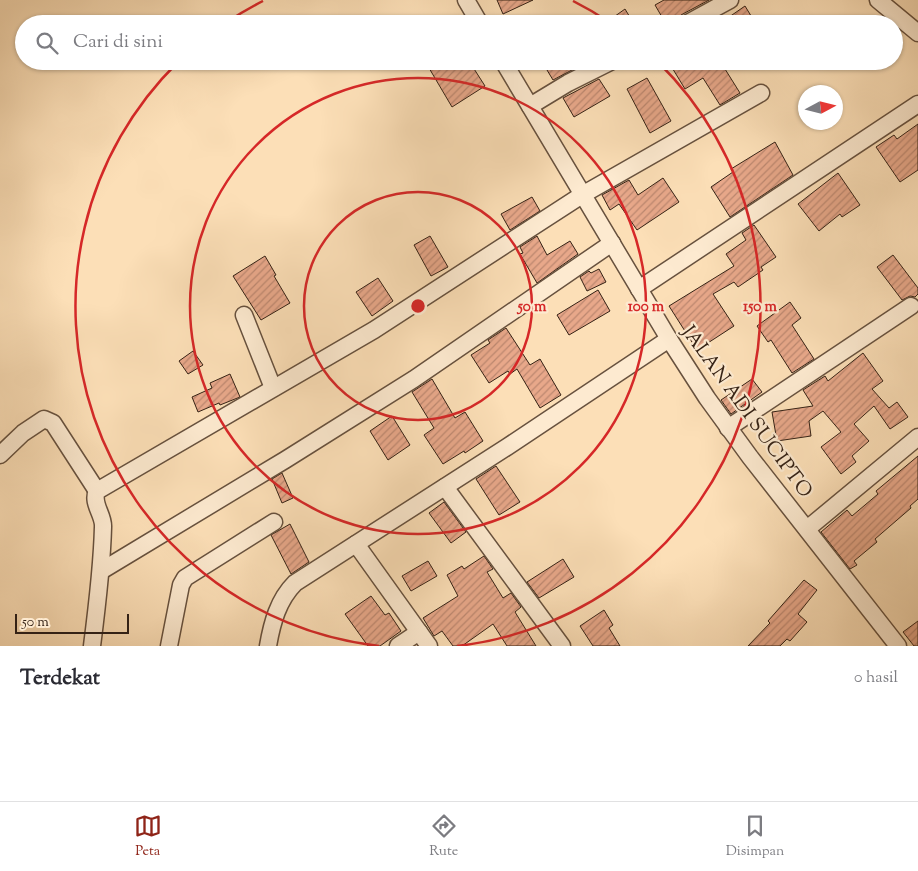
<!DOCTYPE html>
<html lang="id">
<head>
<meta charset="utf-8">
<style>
  :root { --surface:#fff; --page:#f7f7f7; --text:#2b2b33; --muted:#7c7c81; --line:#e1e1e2; --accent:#8f2418 }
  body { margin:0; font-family:"Sorts Mill Goudy",serif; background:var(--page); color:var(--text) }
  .compass { position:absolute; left:798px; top:85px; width:45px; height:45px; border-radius:50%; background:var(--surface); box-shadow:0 1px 4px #0004; rotate:83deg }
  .scale { position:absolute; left:15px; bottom:12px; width:114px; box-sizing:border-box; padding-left:5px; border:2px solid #352215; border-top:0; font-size:14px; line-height:18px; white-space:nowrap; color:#352215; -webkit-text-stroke:4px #fdead0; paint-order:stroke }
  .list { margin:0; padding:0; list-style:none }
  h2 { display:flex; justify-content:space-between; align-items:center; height:65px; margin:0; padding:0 20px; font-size:21px }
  h2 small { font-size:16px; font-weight:400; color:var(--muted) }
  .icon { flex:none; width:28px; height:28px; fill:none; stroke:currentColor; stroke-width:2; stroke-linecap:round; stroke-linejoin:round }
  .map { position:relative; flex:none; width:918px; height:646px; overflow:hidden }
  .search { position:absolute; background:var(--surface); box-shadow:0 1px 4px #0004; left:15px; right:15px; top:15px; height:55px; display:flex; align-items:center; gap:12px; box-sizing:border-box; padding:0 18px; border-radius:28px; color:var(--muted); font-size:19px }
  .sheet { height:155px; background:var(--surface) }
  nav { display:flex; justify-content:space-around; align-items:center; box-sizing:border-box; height:70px; border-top:1px solid var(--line); background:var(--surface); font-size:14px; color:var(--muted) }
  nav a { display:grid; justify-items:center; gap:2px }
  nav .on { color:var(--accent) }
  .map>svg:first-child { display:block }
</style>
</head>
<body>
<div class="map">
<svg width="918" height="646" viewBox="0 0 918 646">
  <defs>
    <pattern id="building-hatch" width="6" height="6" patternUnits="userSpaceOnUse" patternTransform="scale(1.25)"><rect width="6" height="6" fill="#e8a88a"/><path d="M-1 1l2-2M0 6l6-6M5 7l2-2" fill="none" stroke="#bd8870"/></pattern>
  </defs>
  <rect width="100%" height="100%" fill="#fcdfb7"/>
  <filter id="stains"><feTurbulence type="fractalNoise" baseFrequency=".004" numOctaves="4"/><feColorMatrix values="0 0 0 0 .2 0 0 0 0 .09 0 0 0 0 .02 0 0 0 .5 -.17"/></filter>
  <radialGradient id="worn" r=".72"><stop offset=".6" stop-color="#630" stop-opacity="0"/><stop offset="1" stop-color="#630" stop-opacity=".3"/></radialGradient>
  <g fill="url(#building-hatch)" stroke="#352215">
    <polygon points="497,0 533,0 503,14"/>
    <polygon points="664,0 709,0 681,15 677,19 676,24 666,24 655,5"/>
    <polygon points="745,6 756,24 719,24"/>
    <polygon points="625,9 634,24 604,24"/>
    <polygon points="428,61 469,61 485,86 452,107 429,68 432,67"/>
    <polygon points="546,61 589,61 553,80 547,70 550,68"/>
    <polygon points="668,61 720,61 740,93 720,105 703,78 685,89"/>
    <polygon points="647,78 671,121 650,133 627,89"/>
    <polygon points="599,79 610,96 574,117 563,98"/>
    <polygon points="918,124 918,170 900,182 876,147 894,135 897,139"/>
    <polygon points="775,142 793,175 730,217 711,187 733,172 731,169"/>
    <polygon points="838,173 860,205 842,217 840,214 819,231 798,204"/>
    <polygon points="663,178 679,202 637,230 619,204 610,210 602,195 629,180 638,195"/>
    <polygon points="532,197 540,211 510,230 501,214"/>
    <polygon points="754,225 776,257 761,267 763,270 738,287 734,282 713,294 734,326 697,350 669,306 734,266 726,254 746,240 742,233"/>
    <polygon points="430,236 448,267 431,276 414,245"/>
    <polygon points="537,236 547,255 570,241 578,254 537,283 520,254 523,253 520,247"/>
    <polygon points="893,255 918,288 918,294 915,297 910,296 902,300 877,267"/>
    <polygon points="265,256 276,275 274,276 290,303 261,320 233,276"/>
    <polygon points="599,269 606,282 587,291 580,277 589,271 591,273"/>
    <polygon points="378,278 393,301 372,316 356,292"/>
    <polygon points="598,290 610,311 569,335 557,315"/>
    <polygon points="790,302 801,318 792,325 814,359 792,373 771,340 768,342 757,326"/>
    <polygon points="506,328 530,365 540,359 561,395 540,408 517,369 510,374 508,371 489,383 471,355 490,343 488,340"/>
    <polygon points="193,351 203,365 188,374 179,361"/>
    <polygon points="863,353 883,381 872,389 889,408 897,402 908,417 890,429 874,406 854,424 869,441 852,456 856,462 841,474 821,447 841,432 823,411 809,421 811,436 777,441 772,412 813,406 803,390 825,376 828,381"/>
    <polygon points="230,374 240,397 220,405 219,403 198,412 192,397 212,388 210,383"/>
    <polygon points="432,379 455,418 465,412 483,441 465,453 464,451 443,464 424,435 434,428 412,392"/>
    <polygon points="752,379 762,392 731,414 721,400"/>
    <polygon points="392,416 410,445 388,460 370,431"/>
    <polygon points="918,456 918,499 910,506 911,508 875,539 877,542 854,561 857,565 850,569 821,532 847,510 852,516 878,494 876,491"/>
    <polygon points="496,466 520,502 499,515 476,479"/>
    <polygon points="282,473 293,498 282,503 272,479"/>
    <polygon points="444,502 466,532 451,543 429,513"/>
    <polygon points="290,524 309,562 291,574 271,535"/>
    <polygon points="484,556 493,569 487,572 503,598 511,593 521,607 515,612 536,646 507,646 493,624 462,646 453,646 442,631 434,636 423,618 458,596 447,575 462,566 464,569"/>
    <polygon points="563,559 574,577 539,598 527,582"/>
    <polygon points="428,561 437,576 411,591 402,576"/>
    <polygon points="804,580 817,590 798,614 807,622 790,641 787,639 780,646 748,646 770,623 768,621"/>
    <polygon points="371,596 385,615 389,613 401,631 380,646 368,646 345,614"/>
    <polygon points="604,610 613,625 609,628 620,646 593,646 580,626"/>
    <polygon points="918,621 918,646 914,646 903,632"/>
  </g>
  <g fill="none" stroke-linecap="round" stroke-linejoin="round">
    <g stroke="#67513e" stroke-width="19">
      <g id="minor">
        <polyline points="466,0 480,24"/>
        <polyline points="878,0 918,33"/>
        <polyline points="686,24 730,0"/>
        <polyline points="503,61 669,339 707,398 750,457 898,646"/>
        <polyline points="530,106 568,83 612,61"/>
        <polyline points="639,289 918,104"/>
        <polyline points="244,315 273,388"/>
        <polyline points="728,428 911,306"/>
        <polyline points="0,455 23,433 44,419 53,423 97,491"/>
        <polyline points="445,487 562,646"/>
        <polyline points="807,529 918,437"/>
        <polyline points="356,544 429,646"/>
        <polyline points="101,571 285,460 414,379 612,243"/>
        <path d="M92,646C97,607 102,567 103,527C104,515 91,503 97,491L374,330L582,195L761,93"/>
        <polyline points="169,646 181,585 185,578 274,522"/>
        <path d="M268,646C272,623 278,600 295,583L507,447L669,339"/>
        <polyline points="398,646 419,632"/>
      </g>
    </g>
    <use href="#minor" stroke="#fdead0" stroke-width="16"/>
  </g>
  <g fill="none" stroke="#d62828" stroke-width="2.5">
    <circle cx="418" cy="306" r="114"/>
    <circle cx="418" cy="306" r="228"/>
    <path d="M379 646A342 342 0 0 1 178 62M227 22A342 342 0 0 1 263 1M573 1A342 342 0 0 1 609 22M658 62A342 342 0 0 1 457 646"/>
  </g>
  <g text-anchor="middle" stroke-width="4.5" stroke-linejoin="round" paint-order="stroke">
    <g font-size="20" fill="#352215" stroke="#fdead0">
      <text transform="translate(748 411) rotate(54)" y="7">JALAN ADI SUCIPTO</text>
    </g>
  </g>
  <circle cx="418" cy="306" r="8" fill="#d62828" stroke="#fdead0" stroke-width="2.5"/>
  <g font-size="15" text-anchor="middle" font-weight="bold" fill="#d62828" stroke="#fdead0" stroke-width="4.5" stroke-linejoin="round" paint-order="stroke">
    <text x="532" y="311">50 m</text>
    <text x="646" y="311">100 m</text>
    <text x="760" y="311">150 m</text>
  </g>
  <rect width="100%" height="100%" filter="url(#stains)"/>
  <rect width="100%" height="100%" fill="url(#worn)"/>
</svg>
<svg class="compass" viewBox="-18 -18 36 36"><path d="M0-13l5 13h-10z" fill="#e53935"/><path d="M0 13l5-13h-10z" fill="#7c7c81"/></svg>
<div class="scale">50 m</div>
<div class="search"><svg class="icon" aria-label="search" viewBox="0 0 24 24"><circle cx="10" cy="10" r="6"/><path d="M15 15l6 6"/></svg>Cari di sini</div>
</div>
<section class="sheet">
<h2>Terdekat<small>0 hasil</small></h2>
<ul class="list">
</ul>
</section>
<nav>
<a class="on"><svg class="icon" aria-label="map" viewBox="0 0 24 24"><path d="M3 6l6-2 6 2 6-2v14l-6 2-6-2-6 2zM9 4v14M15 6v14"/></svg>Peta</a>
<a><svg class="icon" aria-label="directions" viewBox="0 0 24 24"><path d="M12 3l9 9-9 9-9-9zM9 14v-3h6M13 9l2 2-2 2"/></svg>Rute</a>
<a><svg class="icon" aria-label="saved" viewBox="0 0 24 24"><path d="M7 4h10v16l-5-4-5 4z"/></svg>Disimpan</a>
</nav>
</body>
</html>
